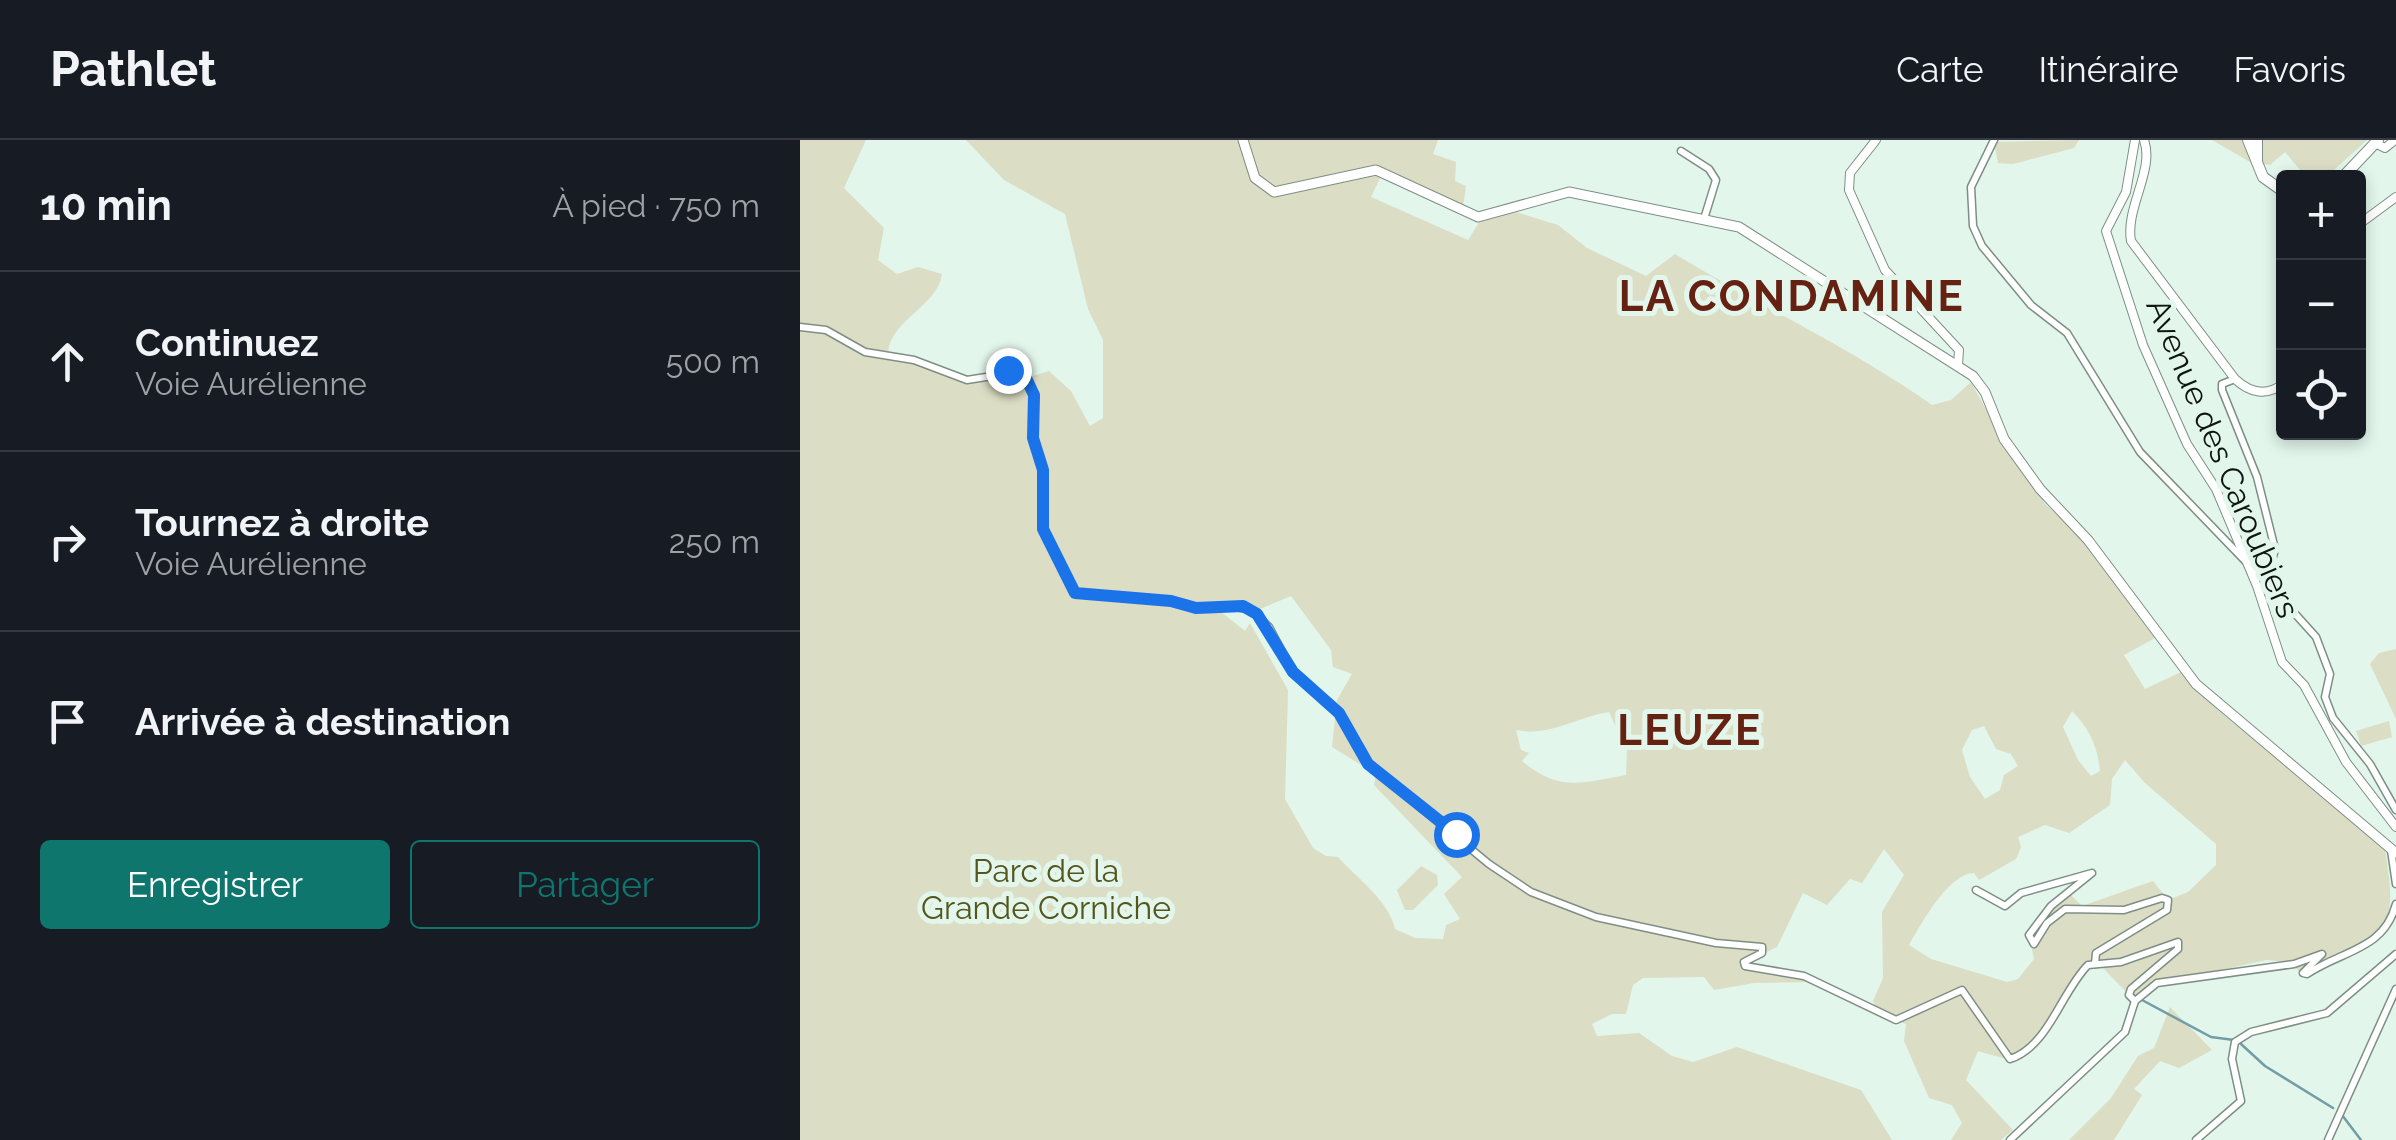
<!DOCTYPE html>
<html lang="fr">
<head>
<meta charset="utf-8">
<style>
  :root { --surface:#171b24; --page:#20242c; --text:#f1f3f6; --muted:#9ea1a6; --line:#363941; --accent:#0f766e }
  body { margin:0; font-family:Raleway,sans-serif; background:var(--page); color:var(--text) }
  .controls { position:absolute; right:30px; top:30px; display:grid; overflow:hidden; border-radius:10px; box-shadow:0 5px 15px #0003 }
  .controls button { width:90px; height:90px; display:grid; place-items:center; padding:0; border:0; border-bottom:2px solid var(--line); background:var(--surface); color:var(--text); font:50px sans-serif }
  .stop { position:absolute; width:30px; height:30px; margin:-22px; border:8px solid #1a73e8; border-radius:50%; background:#fff }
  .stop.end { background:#1a73e8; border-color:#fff; box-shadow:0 2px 10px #0008 }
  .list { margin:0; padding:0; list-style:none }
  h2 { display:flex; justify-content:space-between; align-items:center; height:130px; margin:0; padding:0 40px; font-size:42px }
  h2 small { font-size:32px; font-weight:400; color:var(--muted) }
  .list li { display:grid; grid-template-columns:65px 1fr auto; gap:30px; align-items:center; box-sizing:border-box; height:180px; padding:0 40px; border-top:2px solid var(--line) }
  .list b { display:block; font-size:38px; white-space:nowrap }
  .list p { margin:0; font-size:32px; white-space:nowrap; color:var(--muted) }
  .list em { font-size:32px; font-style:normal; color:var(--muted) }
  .actions { display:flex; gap:20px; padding:30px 40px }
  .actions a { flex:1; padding:22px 0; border:2px solid var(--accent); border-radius:10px; text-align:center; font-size:35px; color:var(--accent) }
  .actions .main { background:var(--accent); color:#fff }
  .icon { flex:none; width:55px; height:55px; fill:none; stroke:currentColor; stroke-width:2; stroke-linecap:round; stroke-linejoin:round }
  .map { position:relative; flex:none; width:1596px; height:1000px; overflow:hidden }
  header { display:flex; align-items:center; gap:60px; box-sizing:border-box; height:140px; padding:0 50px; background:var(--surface); border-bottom:2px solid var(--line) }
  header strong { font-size:48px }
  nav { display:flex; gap:55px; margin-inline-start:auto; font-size:35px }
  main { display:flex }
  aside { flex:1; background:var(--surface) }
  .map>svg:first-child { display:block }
</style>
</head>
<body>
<header>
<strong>Pathlet</strong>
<nav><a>Carte</a><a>Itinéraire</a><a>Favoris</a></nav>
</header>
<main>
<aside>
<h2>10 min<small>À pied · 750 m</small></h2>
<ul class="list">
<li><svg class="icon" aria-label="ahead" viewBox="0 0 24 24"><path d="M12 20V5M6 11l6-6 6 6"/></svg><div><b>Continuez</b><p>Voie Aurélienne</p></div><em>500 m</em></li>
<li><svg class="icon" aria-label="right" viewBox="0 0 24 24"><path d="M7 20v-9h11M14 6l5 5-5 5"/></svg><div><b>Tournez à droite</b><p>Voie Aurélienne</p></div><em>250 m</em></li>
<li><svg class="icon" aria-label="arrive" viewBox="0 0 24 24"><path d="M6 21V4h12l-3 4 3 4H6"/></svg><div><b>Arrivée à destination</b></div></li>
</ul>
<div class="actions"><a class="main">Enregistrer</a><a>Partager</a></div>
</aside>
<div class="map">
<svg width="1596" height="1000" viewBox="0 0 1596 1000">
  <rect width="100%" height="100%" fill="#e2f6eb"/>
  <g fill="#dbddc4" fill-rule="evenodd">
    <path d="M0,0H66L44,48L84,88L78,120L97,134L118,127L142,134C138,166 90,180 88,213L167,240L208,230L226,238L249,231L271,251L290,286L303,278V200L288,169L265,74L204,40L166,0H638L633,14L656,22L655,41L666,46L663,67L585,28L571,57L668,100L680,81L716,72L758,85L787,108L846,136L875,114C960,166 1051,208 1132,265L1151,260L1171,242L1215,323L1246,365L1278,394L1357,497L1324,515L1345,549L1381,532L1421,573L1585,708C1589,740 1596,763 1581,795L1502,834L1489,822L1466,820L1350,846L1335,861L1301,826L1287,825L1252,880L1213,921L1178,911L1166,940L1213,990L1201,1000H1151L1162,983L1152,965L1129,958L1104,901L1106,884L1079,873L1073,861L1083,838L1082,772L1104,735L1084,709L1062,743L1050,739L1027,765L1003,753L977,807L944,823L1014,842L954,843L914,850L904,837L843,838L833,845L826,874H812L792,884L797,896L839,893L872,916L893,922L937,907L1061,950L1092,1000H0ZM491,456L531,510L533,527L552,534L537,560L532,607L576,634L574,645L662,737L644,754L660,779L646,785L643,799L615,798L595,789C589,761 557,738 538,717L526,716L513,708L485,659L488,550L450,483L445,491L416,468L460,469ZM1272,571C1289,588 1298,607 1300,631L1291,636L1278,620L1263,587ZM809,572L827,611L826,635C782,643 759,652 722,621L729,613L721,610L716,590C750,597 776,577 809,572ZM1184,586L1196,609L1211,614L1218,626L1204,635L1200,650L1185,659L1170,637L1162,610L1172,590ZM1325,620L1345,643L1416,704V725L1388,752L1368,760L1353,741L1282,766L1267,751L1229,795L1234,819L1218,839L1207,842L1131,819L1109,805C1121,784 1149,733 1174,733L1179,740L1216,719L1221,707L1218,697L1245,685L1269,693L1310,665L1312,639Z"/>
    <polygon points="1279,0 1274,8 1213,24 1198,23 1194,2"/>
    <polygon points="1412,0 1567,0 1525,38 1506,37 1485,12 1470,25 1450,22"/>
    <polygon points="1596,509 1596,579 1570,524 1579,513"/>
    <polygon points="1589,581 1592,597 1561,606 1556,591"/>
    <polygon points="621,726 637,735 638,745 613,770 605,770 597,750"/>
    <polygon points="1370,867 1412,910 1379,928 1360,921 1334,949 1342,955 1314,1000 1269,1000 1311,958 1338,916 1354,908"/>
  </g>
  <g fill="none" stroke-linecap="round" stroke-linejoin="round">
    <g stroke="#729da6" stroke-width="2.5">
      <polyline points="1342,860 1411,897 1434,900"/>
      <polyline points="1441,904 1465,926 1533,968"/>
      <polyline points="1542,975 1561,1000"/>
    </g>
    <g stroke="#7d8f85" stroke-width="9">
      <g id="minor">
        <polyline points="1194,0 1171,47 1173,86 1182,106 1231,165 1267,193 1340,312 1480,457"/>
        <polyline points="881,11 909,29 916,40 904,79"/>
        <path d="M0,187L26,190L65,212L114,220L167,240L218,232L235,255L233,297L243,330V389L275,453L371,461L397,468L432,466L451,470L469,487L493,532L539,573L568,624L689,724L731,752L796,777L916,803L962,807V813L944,822L945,826L1004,836L1096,880L1162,850L1210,919C1249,906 1261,852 1288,825L1321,822L1378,802V809L1331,849L1329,855L1335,861L1357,843L1494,824L1522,814L1503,833L1507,834C1543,810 1584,810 1596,764"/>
        <polyline points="1435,239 1422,244 1422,250 1457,337 1475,409 1471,424 1480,457 1516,497 1530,534 1525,557 1533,578 1570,624 1596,670"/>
        <polyline points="1591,710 1596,744"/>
        <polyline points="1176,750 1205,766 1221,753 1292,733 1251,766 1229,795 1234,804 1247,783 1265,769 1324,770 1362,758 1368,760 1367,770 1296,813 1295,824"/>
        <polyline points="1210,1000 1325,892 1335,861"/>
        <polyline points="1396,1000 1441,961 1432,919 1435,902 1451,892 1527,873 1596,814"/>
        <polyline points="1528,1000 1596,849"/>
      </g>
    </g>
    <g stroke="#7d8f85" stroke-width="10">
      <g id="tertiary">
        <polyline points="1076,0 1050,33 1049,50 1085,130 1159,210 1158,225"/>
        <polyline points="1335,0 1326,52 1306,91 1343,205 1387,304 1416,349 1457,446 1482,522 1504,545 1546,622 1596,687"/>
        <path d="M1344,0C1355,30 1325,68 1331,101L1435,239C1450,253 1467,257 1484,243"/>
        <polyline points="1575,3 1585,8 1595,0"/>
        <polyline points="1558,85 1596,57"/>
      </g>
    </g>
    <g stroke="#7d8f85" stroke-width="11">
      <polyline id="secondary" points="443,0 455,38 474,52 576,30 678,77 769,52 939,87 1173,236 1185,252 1204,299 1240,349 1288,400 1396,544 1596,713"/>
    </g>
    <g stroke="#7d8f85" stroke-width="12">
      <g id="primary">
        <polyline points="1448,0 1463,37 1484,52"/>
        <polyline points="1457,0 1457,22"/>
        <polyline points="1542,38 1578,0"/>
      </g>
    </g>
    <use href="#minor" stroke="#fff" stroke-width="6"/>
    <use href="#tertiary" stroke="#fff" stroke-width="8"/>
    <use href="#secondary" stroke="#fff" stroke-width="9"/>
    <use href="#primary" stroke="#fff" stroke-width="10"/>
  </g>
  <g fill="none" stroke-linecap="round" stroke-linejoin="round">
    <polyline stroke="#1a73e8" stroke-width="12" points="208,230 226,238 234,255 233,298 243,330 243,389 275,453 371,461 396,468 443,466 457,474 493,532 539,573 568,624 656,694"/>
  </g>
  <g text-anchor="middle" stroke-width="10" stroke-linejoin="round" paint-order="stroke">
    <g font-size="32" fill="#0e1511" stroke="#e2f6eb">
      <text transform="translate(1423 318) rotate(67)" y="11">Avenue des Caroubiers</text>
    </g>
    <g font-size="32" fill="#55551c" stroke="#e2f6eb">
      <text x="246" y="742">Parc de la<tspan x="246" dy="37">Grande Corniche</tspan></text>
    </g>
    <g font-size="42" font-weight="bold" letter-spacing="2.5" fill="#652213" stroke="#e2f6eb">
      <text x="992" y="171">LA CONDAMINE</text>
      <text x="890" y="605">LEUZE</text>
    </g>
  </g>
</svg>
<div class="controls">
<button>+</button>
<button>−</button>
<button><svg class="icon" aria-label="locate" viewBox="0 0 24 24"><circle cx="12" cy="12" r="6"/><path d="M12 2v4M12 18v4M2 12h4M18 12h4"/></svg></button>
</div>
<div class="stop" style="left:656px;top:694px"></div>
<div class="stop end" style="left:208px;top:230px"></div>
</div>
</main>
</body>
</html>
